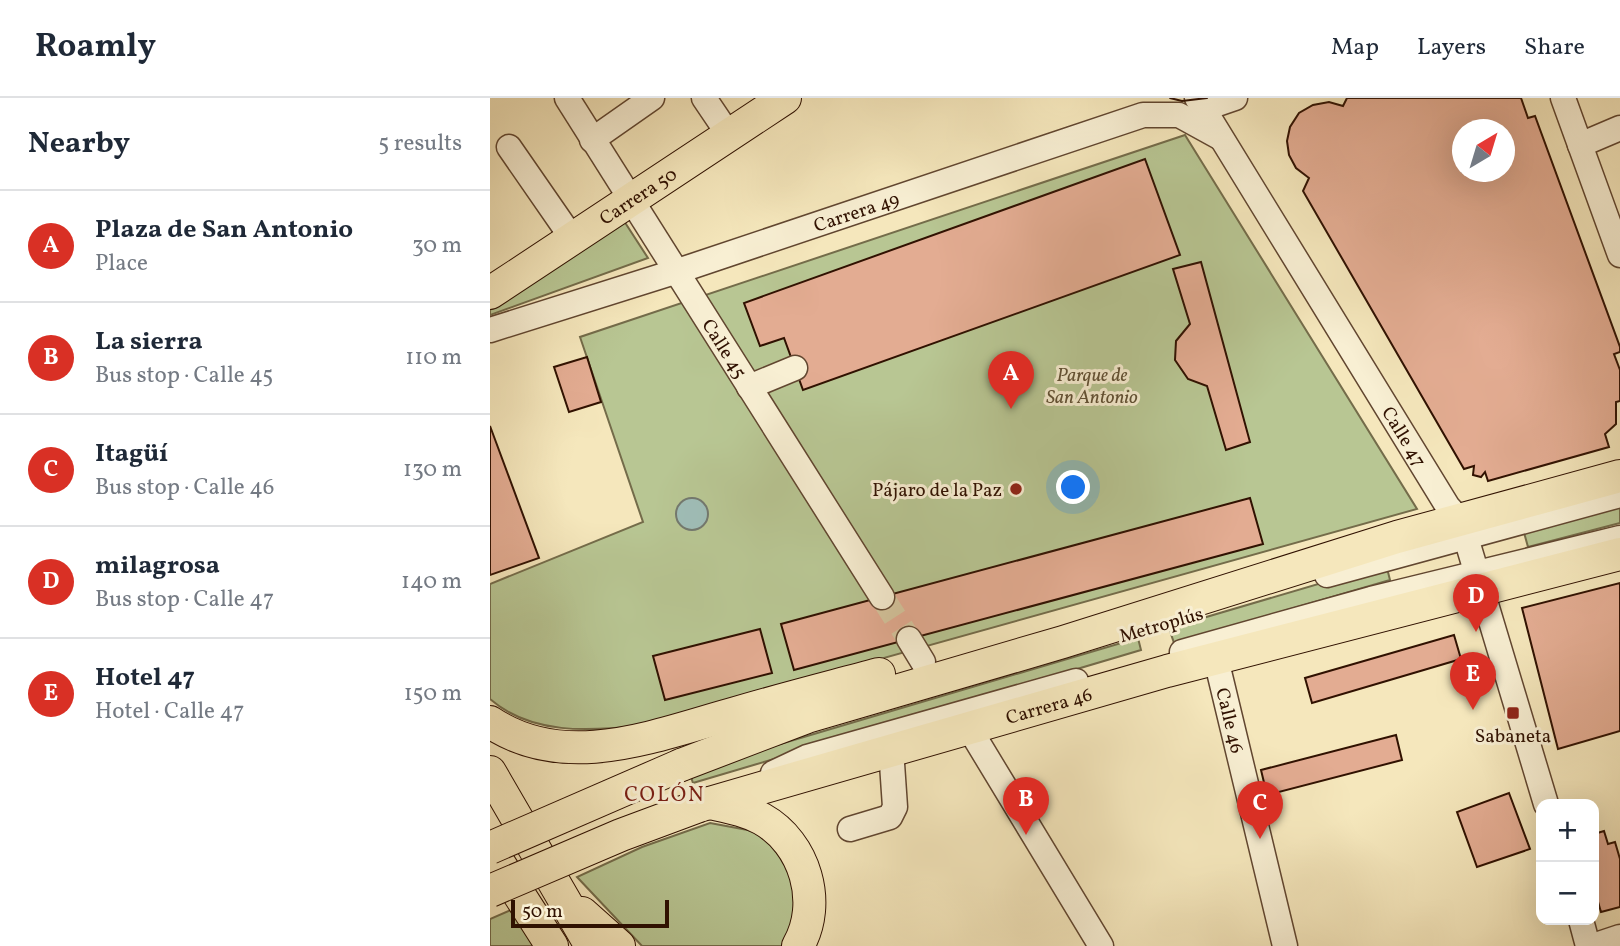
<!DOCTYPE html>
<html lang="en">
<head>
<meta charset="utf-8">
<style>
  :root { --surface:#fff; --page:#f2f2f3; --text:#1f2937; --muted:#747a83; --line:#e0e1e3; --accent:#d93025 }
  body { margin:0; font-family:Vollkorn,serif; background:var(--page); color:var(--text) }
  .controls { position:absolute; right:21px; bottom:21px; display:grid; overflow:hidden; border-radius:14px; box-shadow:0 7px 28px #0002 }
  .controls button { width:63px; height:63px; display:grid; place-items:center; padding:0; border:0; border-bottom:2px solid var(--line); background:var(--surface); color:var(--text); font:35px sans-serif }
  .compass { position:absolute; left:962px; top:21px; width:63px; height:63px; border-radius:50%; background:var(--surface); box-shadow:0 7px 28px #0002; rotate:38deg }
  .scale { position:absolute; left:21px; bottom:18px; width:158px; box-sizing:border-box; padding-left:7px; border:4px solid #301101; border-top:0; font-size:19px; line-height:24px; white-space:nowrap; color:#301101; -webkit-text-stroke:5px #f8efd3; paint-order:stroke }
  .you { position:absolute; left:584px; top:390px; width:24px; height:24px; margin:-18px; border:5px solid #fff; border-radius:50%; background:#1a73e8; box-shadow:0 0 0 10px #1a73e833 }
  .badge { display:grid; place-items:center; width:46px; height:46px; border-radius:50%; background:var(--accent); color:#fff; font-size:23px; font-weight:700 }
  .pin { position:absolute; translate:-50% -58px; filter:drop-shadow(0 2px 4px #0008) }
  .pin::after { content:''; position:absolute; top:37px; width:24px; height:21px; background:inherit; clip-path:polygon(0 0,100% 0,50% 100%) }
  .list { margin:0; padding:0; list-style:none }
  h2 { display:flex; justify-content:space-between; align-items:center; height:91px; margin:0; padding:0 28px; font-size:30px }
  h2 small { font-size:23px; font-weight:400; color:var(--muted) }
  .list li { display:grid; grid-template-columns:46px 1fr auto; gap:21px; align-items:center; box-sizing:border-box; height:112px; padding:0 28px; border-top:2px solid var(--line) }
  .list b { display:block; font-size:26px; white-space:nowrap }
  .list p { margin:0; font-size:23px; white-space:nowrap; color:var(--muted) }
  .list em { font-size:23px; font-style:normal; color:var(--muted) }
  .map { position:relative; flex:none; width:1130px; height:848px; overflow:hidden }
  header { display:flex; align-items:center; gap:42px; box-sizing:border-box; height:98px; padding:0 35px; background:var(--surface); border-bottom:2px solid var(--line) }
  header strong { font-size:33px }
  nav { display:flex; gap:38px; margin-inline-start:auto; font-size:24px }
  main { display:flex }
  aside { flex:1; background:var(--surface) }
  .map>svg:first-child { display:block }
</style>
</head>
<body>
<header>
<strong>Roamly</strong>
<nav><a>Map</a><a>Layers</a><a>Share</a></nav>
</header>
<main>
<aside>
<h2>Nearby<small>5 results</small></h2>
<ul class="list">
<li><span class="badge">A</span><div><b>Plaza de San Antonio</b><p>Place</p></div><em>30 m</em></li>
<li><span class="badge">B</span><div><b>La sierra</b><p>Bus stop · Calle 45</p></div><em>110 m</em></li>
<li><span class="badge">C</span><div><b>Itagüí</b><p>Bus stop · Calle 46</p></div><em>130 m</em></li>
<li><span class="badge">D</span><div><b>milagrosa</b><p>Bus stop · Calle 47</p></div><em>140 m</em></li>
<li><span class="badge">E</span><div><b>Hotel 47</b><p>Hotel · Calle 47</p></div><em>150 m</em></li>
</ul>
</aside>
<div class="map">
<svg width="1130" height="848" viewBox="0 0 1130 848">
  <rect width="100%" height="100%" fill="#f5e7bc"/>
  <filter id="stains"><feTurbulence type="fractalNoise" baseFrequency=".00286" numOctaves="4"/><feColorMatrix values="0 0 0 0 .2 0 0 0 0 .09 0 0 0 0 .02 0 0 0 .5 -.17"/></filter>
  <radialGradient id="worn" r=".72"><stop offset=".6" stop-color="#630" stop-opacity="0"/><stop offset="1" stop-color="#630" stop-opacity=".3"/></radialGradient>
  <g fill="#b8c693" stroke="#746c4a" stroke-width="2">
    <path d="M695,37L927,411L150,628C99,633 41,637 0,601V486L153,424L90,239Z"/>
    <polygon points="134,123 158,160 0,217 0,212"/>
    <polygon points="1130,406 1130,425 1038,449 1033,431"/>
    <polygon points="896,466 900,482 684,545 679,530"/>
    <polygon points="648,540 651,552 203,685 199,673"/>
    <polygon points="220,725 263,733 297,757 311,798 296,848 152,848 87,779 152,749"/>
    <polygon points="28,809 44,848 0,848 0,821"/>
  </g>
  <circle fill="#9fbeb8" stroke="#73796f" stroke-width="2" cx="202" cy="416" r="16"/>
  <g fill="#e3ac92" stroke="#301101" stroke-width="2" fill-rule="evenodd">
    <path d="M857,0H1031L1038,20L1045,18L1130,249V254L1124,256L1130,272V303L1126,304V326L1115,336L1119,349L998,383L995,374L991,379L983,377L984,368L974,371L813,93L819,80L806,70L799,57L797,43L800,29L809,15L823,7L839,4L853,8ZM972,32H1014V74H972Z"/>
    <polygon points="655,61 690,157 313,292 294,240 270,248 254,205"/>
    <polygon points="711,164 760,344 736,352 717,288 698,281 685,262 686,243 700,226 683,171"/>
    <polygon points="97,259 111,304 79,314 64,269"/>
    <polygon points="0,328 49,460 0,477"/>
    <polygon points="760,400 773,446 304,572 291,526"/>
    <polygon points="1130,485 1130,633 1068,651 1032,510"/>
    <polygon points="270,531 282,575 175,602 163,558"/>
    <polygon points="964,537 971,561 822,605 815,580"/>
    <polygon points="906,637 912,662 777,697 771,672"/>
    <polygon points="1019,695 1040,751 987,769 967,714"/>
    <polygon points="1114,733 1118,746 1125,744 1130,761 1130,809 1111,814 1104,790 1104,736"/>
  </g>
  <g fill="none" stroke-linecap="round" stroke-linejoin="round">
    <polyline stroke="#d7c7a0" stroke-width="24" stroke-dasharray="24 12" stroke-linecap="butt" points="392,499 419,541"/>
    <g stroke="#614630" stroke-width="27">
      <g id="minor">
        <path id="s1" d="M77,0L392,499"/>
        <polyline points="214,0 239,37"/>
        <path id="s2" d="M707,0L958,409L971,423L1056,706"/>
        <polyline points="1073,0 1130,157"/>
        <polyline points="713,11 745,0"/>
        <polyline points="102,42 162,0"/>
        <polyline points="1090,47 1130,30"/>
        <polyline points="19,49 82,140"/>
        <path id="s3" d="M0,232L197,170L653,17H689L729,39"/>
        <polyline points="259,289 305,270"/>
        <polyline points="837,477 1130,397"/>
        <polyline points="419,541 433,564"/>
        <polyline points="692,554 881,501 1130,440"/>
        <path id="s4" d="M726,561L795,848"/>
        <polyline points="479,630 611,848"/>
        <polyline points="283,675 317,659 586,583"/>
        <polyline points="360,731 400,719 405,709 401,651"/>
        <polyline points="1091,822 1098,848"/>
        <polyline points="1103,848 1130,839"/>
      </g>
    </g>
    <g stroke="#301101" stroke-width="34">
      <g id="major">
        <path id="s5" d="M0,195L295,0"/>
        <path d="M0,624C76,675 166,637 246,615C293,601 341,589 389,576"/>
        <polyline points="191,667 317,619 573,544 907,439 1130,378"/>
        <polyline points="0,674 101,848"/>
        <path d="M220,705C238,709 256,712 272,721C315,745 333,805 308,848"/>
        <path id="s6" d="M209,708L677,573L1130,456"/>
        <polyline points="0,751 62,848"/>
        <polyline points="92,815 129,848"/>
      </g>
    </g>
    <use href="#minor" stroke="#f8efd3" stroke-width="24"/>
    <use href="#major" stroke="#f5e7bc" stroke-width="32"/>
    <polyline stroke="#301101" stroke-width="2" points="680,0 692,3 717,0"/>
    <g stroke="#301101" stroke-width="34" stroke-linecap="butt">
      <g id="major-bridge">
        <polyline points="0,750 191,667"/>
        <polyline points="0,793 131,737 209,708"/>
      </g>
    </g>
    <use href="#major-bridge" stroke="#f5e7bc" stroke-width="32"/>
  </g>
  <g fill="#8f2418" stroke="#f8efd3" stroke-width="2.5">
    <circle cx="526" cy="391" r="7"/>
    <rect x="1016" y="608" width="14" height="14" rx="3.5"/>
  </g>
  <g text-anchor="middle" stroke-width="6" stroke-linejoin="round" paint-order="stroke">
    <g font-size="19" fill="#301101" stroke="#f8efd3">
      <text dy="7" stroke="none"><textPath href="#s5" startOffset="177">Carrera 50</textPath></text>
      <text dy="7" stroke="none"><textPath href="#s3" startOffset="385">Carrera 49</textPath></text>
      <text dy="7" stroke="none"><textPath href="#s1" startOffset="296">Calle 45</textPath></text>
      <text dy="7" stroke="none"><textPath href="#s2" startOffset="397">Calle 47</textPath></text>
      <text transform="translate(671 526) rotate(-16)" y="7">Metroplús</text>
      <text dy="7" stroke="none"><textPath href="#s6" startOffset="364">Carrera 46</textPath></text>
      <text dy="7" stroke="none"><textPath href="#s4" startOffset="63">Calle 46</textPath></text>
    </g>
    <g font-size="19" font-style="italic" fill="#605034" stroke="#f8efd3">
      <text x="602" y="283">Parque de<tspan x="602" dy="22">San Antonio</tspan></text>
    </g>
    <g font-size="19" fill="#301101" stroke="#f8efd3" text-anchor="end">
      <text x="512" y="398">Pájaro de la Paz</text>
      <text x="1023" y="644" text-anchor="middle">Sabaneta</text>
    </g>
    <g font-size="21" letter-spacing="2" fill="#7a1f14" stroke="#f8efd3">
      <text x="175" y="703">COLÓN</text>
    </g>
  </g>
  <rect width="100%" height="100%" filter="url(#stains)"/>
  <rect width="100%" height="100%" fill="url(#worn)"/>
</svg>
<div class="controls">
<button>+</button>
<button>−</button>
</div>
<svg class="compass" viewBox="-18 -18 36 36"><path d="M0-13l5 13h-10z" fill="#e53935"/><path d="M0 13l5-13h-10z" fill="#747a83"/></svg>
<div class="scale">50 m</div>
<div class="you"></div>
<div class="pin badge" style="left:521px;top:311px">A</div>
<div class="pin badge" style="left:536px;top:737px">B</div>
<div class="pin badge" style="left:770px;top:741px">C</div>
<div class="pin badge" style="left:986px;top:534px">D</div>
<div class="pin badge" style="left:983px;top:612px">E</div>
</div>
</main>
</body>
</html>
